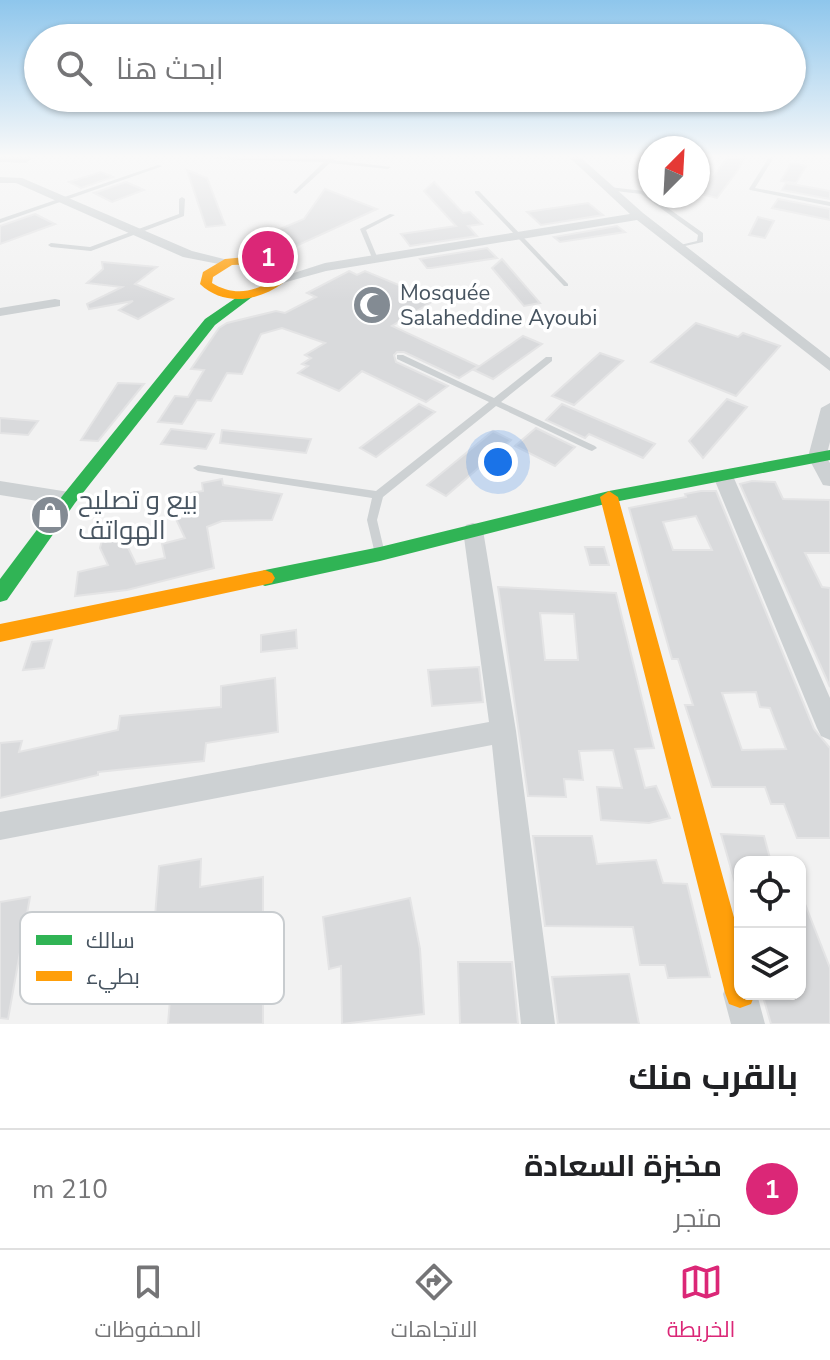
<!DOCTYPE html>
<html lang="ar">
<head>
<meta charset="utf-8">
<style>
  :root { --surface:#fff; --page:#f2f2f2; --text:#202124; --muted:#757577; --line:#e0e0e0; --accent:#db2777 }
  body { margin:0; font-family:"Nunito Sans",Cairo,sans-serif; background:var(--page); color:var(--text); direction:rtl }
  .controls { position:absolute; right:24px; bottom:24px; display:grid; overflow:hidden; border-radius:16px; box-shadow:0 2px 6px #0004 }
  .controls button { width:72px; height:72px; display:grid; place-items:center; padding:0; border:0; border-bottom:2px solid var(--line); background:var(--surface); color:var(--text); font:40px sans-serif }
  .compass { position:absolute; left:638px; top:136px; width:72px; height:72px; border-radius:50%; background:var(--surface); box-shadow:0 2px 6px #0004; rotate:24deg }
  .you { position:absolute; left:498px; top:462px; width:28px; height:28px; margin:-20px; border:6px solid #fff; border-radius:50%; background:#1a73e8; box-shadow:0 0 0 12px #1a73e833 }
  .badge { display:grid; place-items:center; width:52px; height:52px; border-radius:50%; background:var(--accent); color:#fff; font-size:26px; font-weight:700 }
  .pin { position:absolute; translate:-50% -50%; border:4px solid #fff; box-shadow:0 2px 8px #0006 }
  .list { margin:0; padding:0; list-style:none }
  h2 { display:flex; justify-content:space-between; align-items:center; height:104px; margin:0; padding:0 32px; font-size:34px }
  h2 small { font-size:26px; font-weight:400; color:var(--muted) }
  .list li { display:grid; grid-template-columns:52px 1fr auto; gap:24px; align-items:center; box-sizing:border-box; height:120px; padding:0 32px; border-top:2px solid var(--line) }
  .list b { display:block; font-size:30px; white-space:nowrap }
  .list p { margin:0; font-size:26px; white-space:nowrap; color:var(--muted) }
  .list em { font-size:26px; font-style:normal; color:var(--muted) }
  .icon { flex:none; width:44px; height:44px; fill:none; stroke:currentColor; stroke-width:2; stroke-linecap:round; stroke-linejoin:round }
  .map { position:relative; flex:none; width:830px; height:1024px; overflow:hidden; direction:ltr }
  .search { position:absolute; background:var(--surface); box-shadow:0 2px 6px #0004; left:24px; right:24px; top:24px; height:88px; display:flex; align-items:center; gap:20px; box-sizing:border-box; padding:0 28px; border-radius:44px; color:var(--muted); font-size:30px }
  .sheet { height:224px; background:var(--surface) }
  nav { display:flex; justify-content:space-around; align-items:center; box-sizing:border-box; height:112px; border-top:2px solid var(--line); background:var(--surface); font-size:22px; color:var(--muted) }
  nav a { display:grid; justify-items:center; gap:4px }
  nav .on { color:var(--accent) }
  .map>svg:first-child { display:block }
</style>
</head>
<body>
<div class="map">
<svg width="830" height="1024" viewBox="0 0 830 1024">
  <rect width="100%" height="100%" fill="#f2f2f2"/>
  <g fill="#d9dadc" stroke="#e4e4e5" stroke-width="2" fill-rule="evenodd">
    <polygon points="728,157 743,159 738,170 717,198 700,194"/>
    <polygon points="791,163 806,166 796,183 781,181"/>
    <polygon points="187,170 207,178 225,225 206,227"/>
    <polygon points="101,172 113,177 81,188 69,182"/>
    <polygon points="126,182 144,190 112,202 94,193"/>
    <polygon points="434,182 463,213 470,212 482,224 468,226 477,236 410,246 401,234 456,226 424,191"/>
    <polygon points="786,183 830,191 830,199 782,190"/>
    <polygon points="325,189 377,209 287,250 290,263 242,246 259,232 261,237 304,219"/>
    <polygon points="778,199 830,209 830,220 772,208"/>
    <polygon points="588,203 603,215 541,225 527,212"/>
    <polygon points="35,214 55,224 0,244 0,226"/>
    <polygon points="758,217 774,221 765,238 749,235"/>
    <polygon points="617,226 625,232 560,242 554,237"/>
    <polygon points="487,248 497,258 431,268 427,268 420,259"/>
    <polygon points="502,259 540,303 524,306 492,268"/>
    <polygon points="102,262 157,267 135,284 173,299 138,319 119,310 133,301 89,309 87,304 122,287 87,283 103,269"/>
    <polygon points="349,271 357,275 365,271 435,300 392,326 478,366 459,378 404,352 397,352 394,355 396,362 448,386 426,402 362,371 339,391 298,373 308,366 302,364 311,358 305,355 325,343 282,328 261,334 242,374 227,373 211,401 197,400 182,424 158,422 175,396 188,397 204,370 191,369 219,328 227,323 276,311 285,313 316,297 307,293"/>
    <polygon points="696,323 738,337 743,333 780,346 736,396 651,362"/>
    <polygon points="523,336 542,344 493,379 474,370"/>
    <polygon points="600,353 623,361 574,405 552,396"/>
    <polygon points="118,383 144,384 98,441 81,440"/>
    <polygon points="727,399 747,407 703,458 689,441"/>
    <polygon points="419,404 435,412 376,457 360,448"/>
    <polygon points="562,404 655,444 643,458 589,434 585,438 546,420"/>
    <polygon points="0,418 38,421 28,435 0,433"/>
    <polygon points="536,428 575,447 555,466 515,446"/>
    <polygon points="171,429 214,434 206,449 161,444"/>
    <polygon points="222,430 311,439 306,453 220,443"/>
    <polygon points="493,431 511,440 446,496 427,485"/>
    <polygon points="222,479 223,485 282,494 272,520 222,521 207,527 214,568 127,590 75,596 78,572 108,565 100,548 105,528 125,527 123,537 136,564 165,558 162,544 185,538 176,519 191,514 190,493 203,491 202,483"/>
    <polygon points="752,481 775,482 783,499 830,500 830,553 805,553 822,587 830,588 830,687 740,484"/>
    <path d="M701,491H716L814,729L830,748V838H797L784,804H771L765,787H712L685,705H693L678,659H672L629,508L686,497L685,494ZM696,516L712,550H673L663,522ZM756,692L760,707L770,708L786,749L742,750L722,693Z"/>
    <polygon points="585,547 604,547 609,565 590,565"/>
    <path d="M498,587L616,593L654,748L635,749L645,788L656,786L670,818L649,823L601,820L597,787L622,788L613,750L579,751L583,780L564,779L566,797L528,796ZM540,613L574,614L578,660H545Z"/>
    <polygon points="296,630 297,648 261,652 261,635"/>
    <polygon points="52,640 44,668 23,670 32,642"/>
    <polygon points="479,667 483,702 432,706 428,670"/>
    <polygon points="275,678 278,732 206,743 204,761 98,772 98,775 0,798 0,743 22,741 19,752 118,730 120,716 221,707 221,686"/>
    <polygon points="721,834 764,836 771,862 740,862 740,900"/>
    <polygon points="533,836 592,836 597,864 656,860 663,883 687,884 710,977 668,978 665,965 640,965 633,927 545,926"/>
    <polygon points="201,859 200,887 263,877 263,1024 168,1024 175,938 153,942 159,866"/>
    <polygon points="800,891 830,968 830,1024 771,1024 764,1000 766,994 800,994"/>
    <polygon points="30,897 8,1019 0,1018 0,902"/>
    <polygon points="410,898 420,949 424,1014 342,1024 341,966 329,969 323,917"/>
    <polygon points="458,962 512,962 518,1024 460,1024"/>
    <polygon points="629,974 639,1024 558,1024 552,977"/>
  </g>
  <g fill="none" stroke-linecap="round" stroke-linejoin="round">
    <g fill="#cdd1d3" fill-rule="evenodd">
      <polygon points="213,157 328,159 333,157 335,158 333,160 391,167 388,169 330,163 296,194 293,192 294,191 324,162 216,159"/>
      <polygon points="769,157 774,157 755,188 830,202 830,206 750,190 749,189"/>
      <polygon points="158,165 163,166 0,223 0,219"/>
      <polygon points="609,187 644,191 703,233 703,242 676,248 676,246 697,241 698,235 641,194 607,190 607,188"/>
      <polygon points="475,191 479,191 568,284 568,286 564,286 475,193"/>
      <polygon points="182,197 185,199 184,216 91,251 51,247 48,245 51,243 90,247 179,214 179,199"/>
      <polygon points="390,214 395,215 366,230 378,259 373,260 360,229"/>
      <polygon points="397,355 403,355 494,398 546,357 552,357 552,361 501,402 595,446 597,448 592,451 589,450 496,406 383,497 377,520 385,554 384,557 376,557 375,554 367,520 372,498 198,471 193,468 198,465 376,491 489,402 397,359"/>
    </g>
    <g fill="#cdd1d3" fill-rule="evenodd">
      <polygon points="0,157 34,157 26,163 0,162"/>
      <polygon points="569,157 580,157 643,213 830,358 830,371 637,220 326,271 279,284 272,280 325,263 630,214"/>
      <polygon points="0,177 22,178 192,251 236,262 229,266 183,257 16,183 0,183"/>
      <polygon points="55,299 60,300 60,306 0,316 0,308"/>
      <polygon points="830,403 830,442 826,457 830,463 830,486 823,485 808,457 821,408"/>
      <polygon points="723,470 733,476 830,698 830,740 821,736 817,728 713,476"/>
      <polygon points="0,481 69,492 79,499 69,506 0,495"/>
      <polygon points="473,523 480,525 483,530 516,731 555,1024 521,1024 492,745 0,840 0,812 489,722 463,530 466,525"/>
      <polygon points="740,977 740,994 757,994 765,1024 731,1024 723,994 728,982"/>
    </g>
    <g fill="#30b455" fill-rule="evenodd">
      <polygon points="246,291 256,294 215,325 75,503 7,600 0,602 0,579 63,495 205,319"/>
      <polygon points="830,450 830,460 609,503 380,561 265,586 258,583 255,578 258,573 265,570 380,547 609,491"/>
    </g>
    <g fill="#ff9f0a" fill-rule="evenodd">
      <path d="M256,256L275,260L284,268L283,283C259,301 224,307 200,284L203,272L225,259ZM256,264L267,266L274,272L273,279C254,293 233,296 212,283L213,277L232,265Z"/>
      <polygon points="609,491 618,497 740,939 740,994 755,994 751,1004 740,1008 729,1004 725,993 600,497"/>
      <polygon points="265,570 272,573 275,578 272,583 0,642 0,624"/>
    </g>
  </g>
  <linearGradient id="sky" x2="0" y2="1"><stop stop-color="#8ec6ec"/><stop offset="0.52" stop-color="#f9f9f9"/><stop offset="1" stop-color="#f9f9f9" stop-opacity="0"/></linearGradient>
  <rect width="830" height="300" fill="url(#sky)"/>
  <defs>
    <g id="mosque-disc" transform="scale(2)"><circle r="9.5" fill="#838b93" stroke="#fff"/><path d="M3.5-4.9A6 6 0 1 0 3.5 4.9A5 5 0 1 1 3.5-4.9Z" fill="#fff"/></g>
    <g id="shop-disc" transform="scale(2)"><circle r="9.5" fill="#838b93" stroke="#fff"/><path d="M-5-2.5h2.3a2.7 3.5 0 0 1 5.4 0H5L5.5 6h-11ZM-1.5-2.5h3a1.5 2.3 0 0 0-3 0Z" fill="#fff"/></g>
  </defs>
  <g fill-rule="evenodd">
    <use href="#mosque-disc" x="372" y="305"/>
    <use href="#shop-disc" x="50" y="515"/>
  </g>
  <g text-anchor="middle" stroke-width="7" stroke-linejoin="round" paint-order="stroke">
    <g font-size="22" fill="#475460" stroke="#fff" text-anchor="start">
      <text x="400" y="300">Mosquée<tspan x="400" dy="25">Salaheddine Ayoubi</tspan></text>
    </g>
    <g font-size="26" fill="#475460" stroke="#fff" text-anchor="start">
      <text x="78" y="509">بيع و تصليح<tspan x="78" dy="30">الهواتف</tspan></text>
    </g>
  </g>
  <rect x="20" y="912" width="264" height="92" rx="12" fill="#fff" stroke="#c8cccf" stroke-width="2"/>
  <rect x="36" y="935" width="36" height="10" fill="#30b455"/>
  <rect x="36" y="971" width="36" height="10" fill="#ff9f0a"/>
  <g font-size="22" fill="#475460">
    <text x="86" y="948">سالك</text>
    <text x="86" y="984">بطيء</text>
  </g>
</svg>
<div class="controls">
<button><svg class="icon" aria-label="locate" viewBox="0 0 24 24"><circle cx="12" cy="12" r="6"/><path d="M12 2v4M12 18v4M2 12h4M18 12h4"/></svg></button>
<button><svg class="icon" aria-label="layers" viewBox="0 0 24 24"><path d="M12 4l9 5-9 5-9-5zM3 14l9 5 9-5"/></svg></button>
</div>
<svg class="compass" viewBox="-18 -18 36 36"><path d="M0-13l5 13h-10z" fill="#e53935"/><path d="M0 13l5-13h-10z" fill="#757577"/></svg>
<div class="you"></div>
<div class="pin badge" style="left:268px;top:257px">1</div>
<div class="search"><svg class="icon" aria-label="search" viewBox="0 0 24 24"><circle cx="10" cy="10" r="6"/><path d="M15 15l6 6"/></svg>ابحث هنا</div>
</div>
<section class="sheet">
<h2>بالقرب منك<small></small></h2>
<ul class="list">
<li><span class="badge">1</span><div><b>مخبزة السعادة</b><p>متجر</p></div><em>210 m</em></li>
</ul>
</section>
<nav>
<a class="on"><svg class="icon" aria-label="map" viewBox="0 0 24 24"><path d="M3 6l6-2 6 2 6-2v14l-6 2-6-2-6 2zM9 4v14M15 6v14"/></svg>الخريطة</a>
<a><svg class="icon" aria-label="directions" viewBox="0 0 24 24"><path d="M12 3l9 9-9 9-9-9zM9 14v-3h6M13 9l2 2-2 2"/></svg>الاتجاهات</a>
<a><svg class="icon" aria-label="saved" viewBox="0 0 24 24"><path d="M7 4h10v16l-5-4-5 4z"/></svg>المحفوظات</a>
</nav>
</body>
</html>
